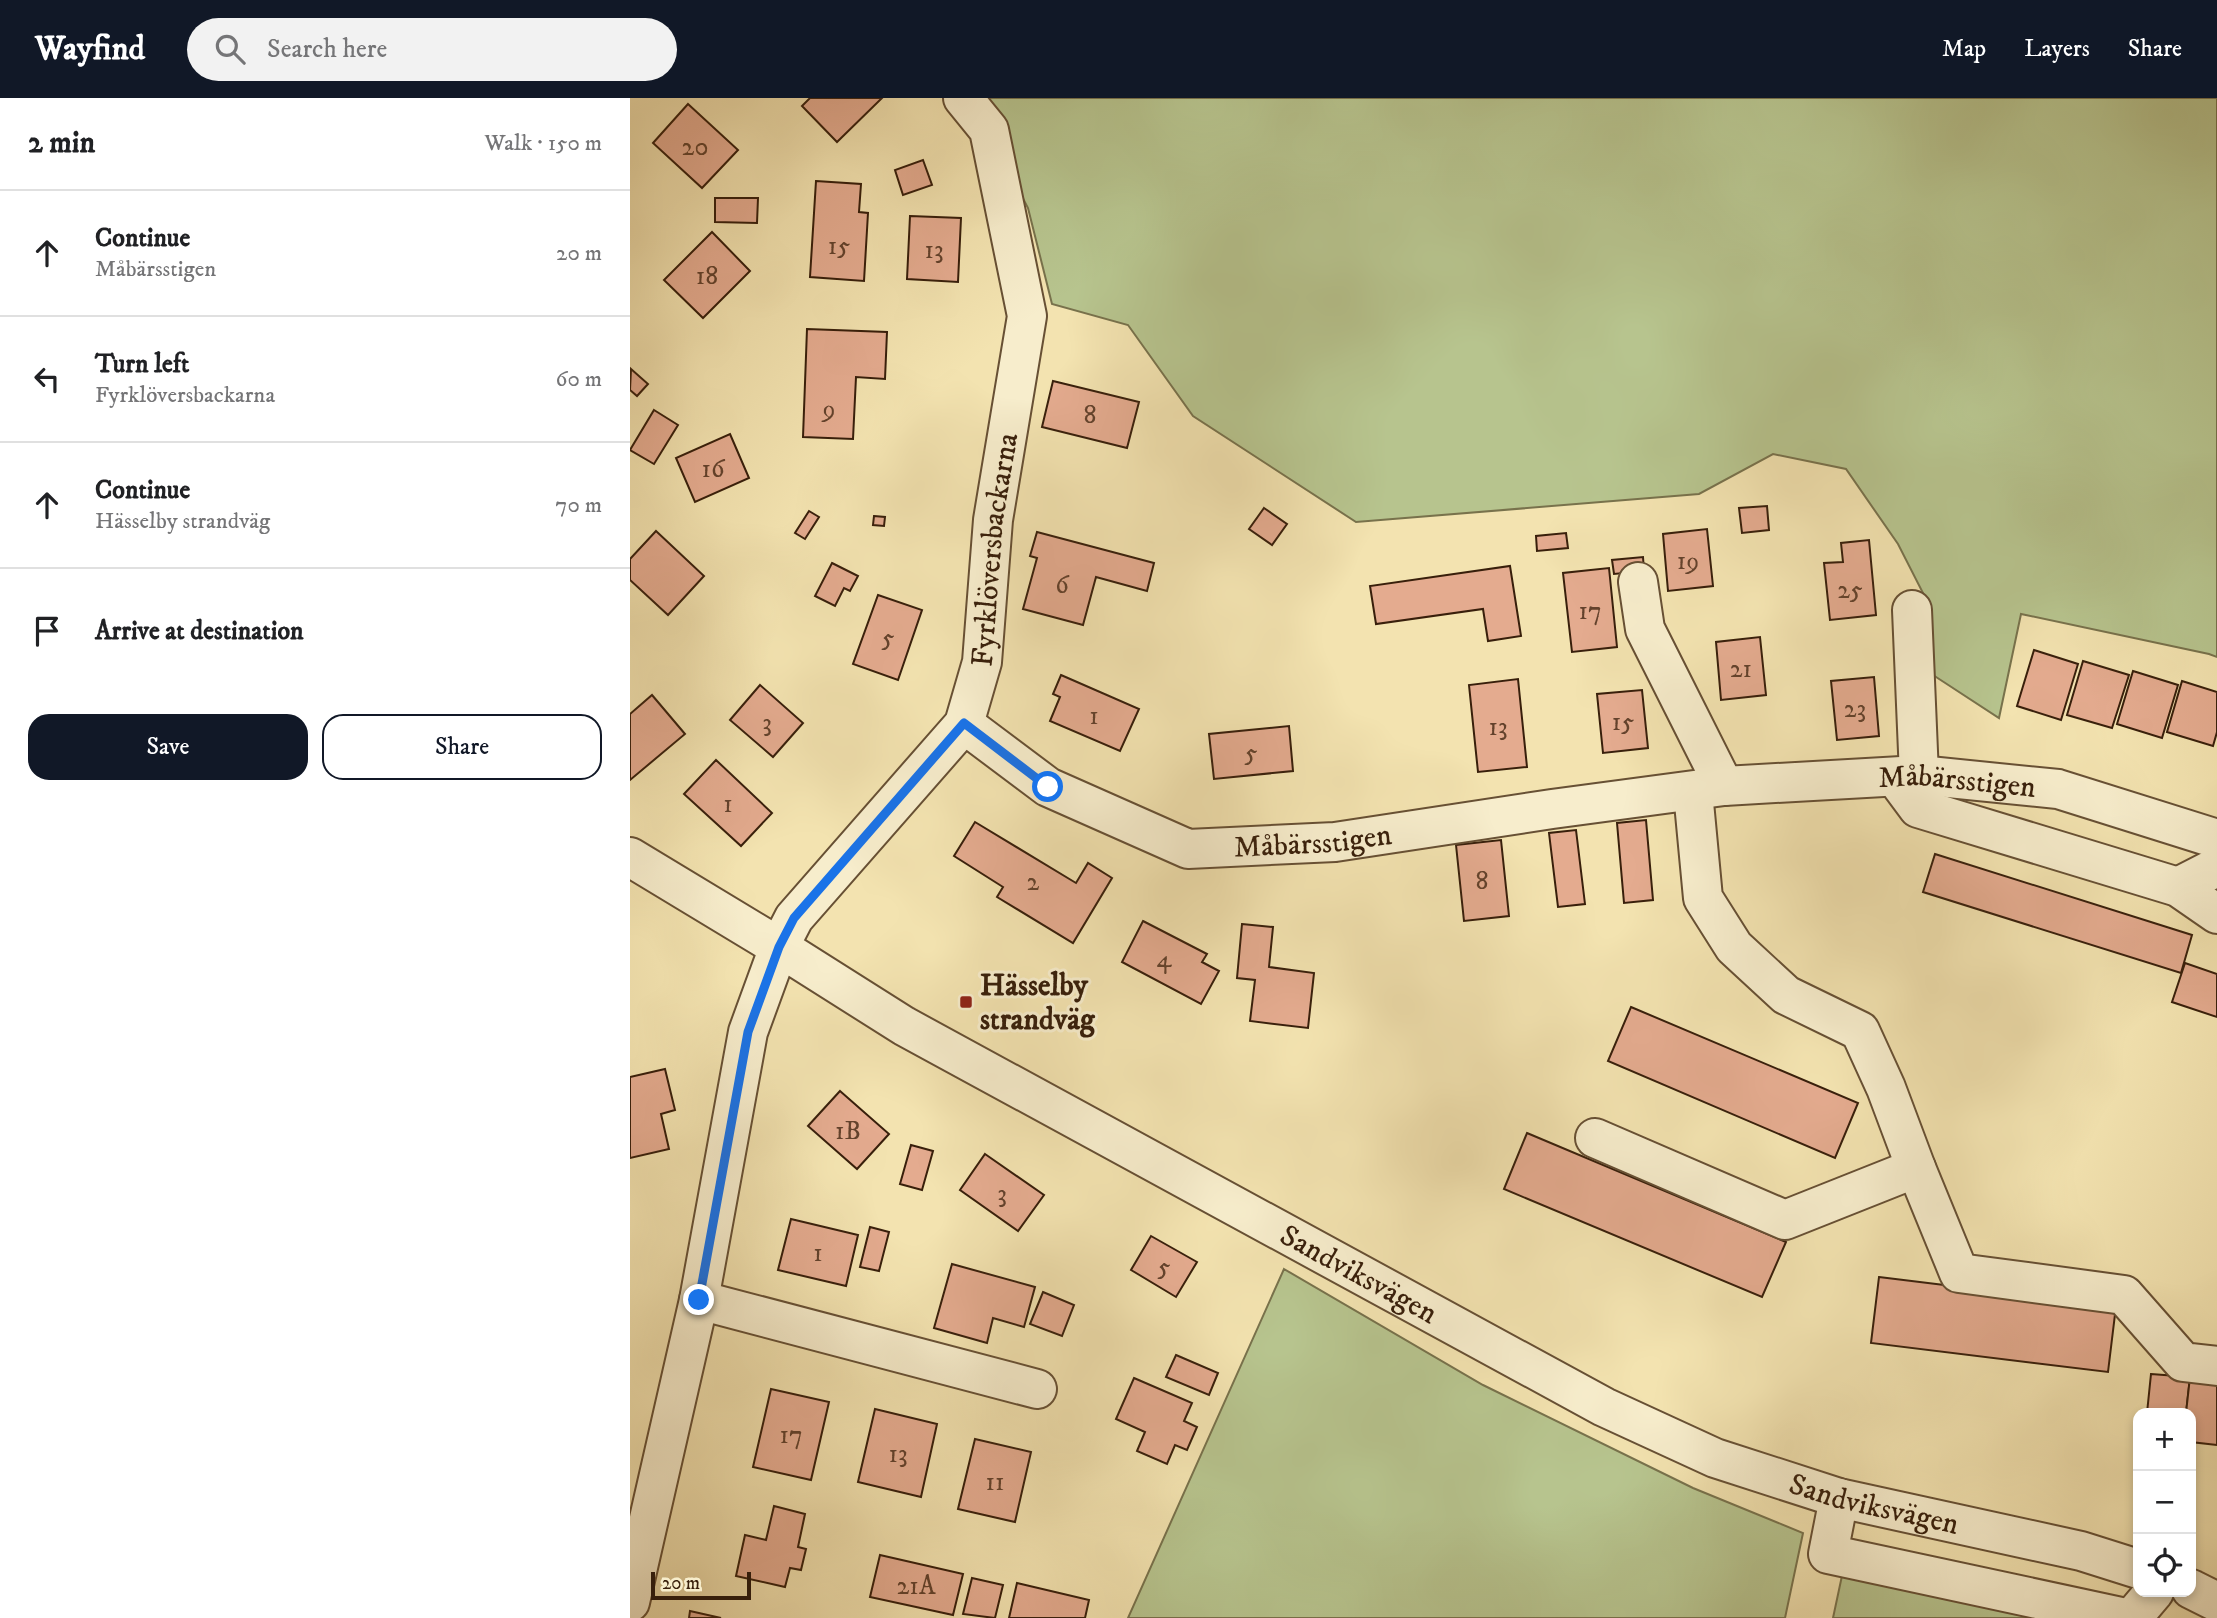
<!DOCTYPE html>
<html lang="en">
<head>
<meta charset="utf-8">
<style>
  :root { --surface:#fff; --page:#f2f2f2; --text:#202124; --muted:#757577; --line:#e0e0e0; --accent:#111827 }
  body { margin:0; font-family:"IM FELL DW Pica",serif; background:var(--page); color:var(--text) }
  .controls { position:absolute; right:21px; bottom:21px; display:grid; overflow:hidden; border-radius:14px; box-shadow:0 4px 10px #0003 }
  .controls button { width:63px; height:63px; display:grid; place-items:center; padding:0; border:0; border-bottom:2px solid var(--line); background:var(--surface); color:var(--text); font:35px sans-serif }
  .scale { position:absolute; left:21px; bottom:18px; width:100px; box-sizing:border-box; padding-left:7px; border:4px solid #381f0b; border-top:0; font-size:19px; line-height:24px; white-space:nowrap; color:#381f0b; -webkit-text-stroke:5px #f7edcc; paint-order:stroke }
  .stop { position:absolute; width:21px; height:21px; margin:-16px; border:5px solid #1a73e8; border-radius:50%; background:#fff }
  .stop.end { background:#1a73e8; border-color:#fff; box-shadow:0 2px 7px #0008 }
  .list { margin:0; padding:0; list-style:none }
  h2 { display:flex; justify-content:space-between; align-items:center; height:91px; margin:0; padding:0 28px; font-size:30px }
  h2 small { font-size:23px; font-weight:400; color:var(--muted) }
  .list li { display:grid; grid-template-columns:46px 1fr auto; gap:21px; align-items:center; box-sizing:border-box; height:126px; padding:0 28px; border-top:2px solid var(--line) }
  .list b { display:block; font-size:26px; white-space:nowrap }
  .list p { margin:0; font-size:23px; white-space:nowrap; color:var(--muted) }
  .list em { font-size:23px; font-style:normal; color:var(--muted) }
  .actions { display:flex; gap:14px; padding:21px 28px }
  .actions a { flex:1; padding:16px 0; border:2px solid var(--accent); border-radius:21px; text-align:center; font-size:24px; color:var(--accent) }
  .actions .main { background:var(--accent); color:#fff }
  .icon { flex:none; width:38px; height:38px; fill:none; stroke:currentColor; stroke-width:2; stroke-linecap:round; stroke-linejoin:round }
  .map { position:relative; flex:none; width:1587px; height:1520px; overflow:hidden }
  header { display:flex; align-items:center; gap:42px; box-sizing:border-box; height:98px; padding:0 35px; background:var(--accent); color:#fff }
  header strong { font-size:33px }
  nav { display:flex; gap:38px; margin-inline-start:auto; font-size:24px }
  .search { width:490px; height:63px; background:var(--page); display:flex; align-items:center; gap:18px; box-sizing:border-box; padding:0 24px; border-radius:38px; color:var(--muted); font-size:26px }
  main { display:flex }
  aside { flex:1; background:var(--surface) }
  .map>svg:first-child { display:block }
</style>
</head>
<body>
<header>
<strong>Wayfind</strong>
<div class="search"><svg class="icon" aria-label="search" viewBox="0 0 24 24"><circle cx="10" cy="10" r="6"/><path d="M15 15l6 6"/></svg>Search here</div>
<nav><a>Map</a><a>Layers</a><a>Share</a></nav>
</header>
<main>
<aside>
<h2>2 min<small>Walk · 150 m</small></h2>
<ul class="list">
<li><svg class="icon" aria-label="ahead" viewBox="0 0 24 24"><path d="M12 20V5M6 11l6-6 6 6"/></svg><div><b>Continue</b><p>Måbärsstigen</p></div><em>20 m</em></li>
<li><svg class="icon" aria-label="left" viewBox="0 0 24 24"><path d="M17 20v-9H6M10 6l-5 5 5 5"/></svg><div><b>Turn left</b><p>Fyrklöversbackarna</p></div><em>60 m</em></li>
<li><svg class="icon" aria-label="ahead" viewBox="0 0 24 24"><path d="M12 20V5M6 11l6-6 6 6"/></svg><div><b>Continue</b><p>Hässelby strandväg</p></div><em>70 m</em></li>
<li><svg class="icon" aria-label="arrive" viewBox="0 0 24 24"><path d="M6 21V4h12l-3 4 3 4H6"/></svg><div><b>Arrive at destination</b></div></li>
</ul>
<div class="actions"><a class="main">Save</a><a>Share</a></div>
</aside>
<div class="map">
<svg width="1587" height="1520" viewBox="0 0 1587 1520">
  <rect width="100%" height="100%" fill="#f3e3b0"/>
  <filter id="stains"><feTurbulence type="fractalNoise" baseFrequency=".00286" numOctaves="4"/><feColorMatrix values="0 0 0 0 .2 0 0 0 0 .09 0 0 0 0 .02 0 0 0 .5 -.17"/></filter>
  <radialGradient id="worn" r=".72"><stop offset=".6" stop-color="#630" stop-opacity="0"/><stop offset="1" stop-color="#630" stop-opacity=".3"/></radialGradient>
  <g fill="#b7c48e" stroke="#78724c" stroke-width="2">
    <polygon points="341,0 1587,0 1587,559 1579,556 1391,516 1369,620 1303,577 1294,497 1268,446 1216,371 1143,356 1069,396 726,424 563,318 498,227 422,206 398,110"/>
    <polygon points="654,1171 853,1287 1063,1390 1173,1435 1155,1520 498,1520"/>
    <polygon points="1213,1473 1421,1520 1203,1520"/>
  </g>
  <g fill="#e4ab8f" stroke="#381f0b" stroke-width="2">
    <polygon points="180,0 252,0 207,44 172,8"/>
    <polygon points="58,6 108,52 72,90 23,45"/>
    <polygon points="293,62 302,87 273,97 265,72"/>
    <polygon points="186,83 231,86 229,114 238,115 234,183 180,179"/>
    <polygon points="85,100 128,100 127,125 85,124"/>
    <polygon points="280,118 331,120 328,184 277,181"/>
    <polygon points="82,134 120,173 73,220 34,182"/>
    <polygon points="177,231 257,234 255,281 226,279 223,341 173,339"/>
    <polygon points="1,271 18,286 7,298 0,292"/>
    <polygon points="423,283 509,304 497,350 412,329"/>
    <polygon points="24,312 48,327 24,366 0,352"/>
    <polygon points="100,336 119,380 65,404 46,360"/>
    <polygon points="1137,408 1139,432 1112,435 1109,410"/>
    <polygon points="634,410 657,426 642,447 619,431"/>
    <polygon points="179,413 189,419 175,441 165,435"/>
    <polygon points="244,418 255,419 254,428 243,427"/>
    <polygon points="1077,431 1083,488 1038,493 1033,436"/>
    <polygon points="26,433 74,478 38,517 0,482 0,461"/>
    <polygon points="407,434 524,465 517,493 466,479 453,527 393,511 407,460 400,458"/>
    <polygon points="936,435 938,450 907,453 906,438"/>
    <polygon points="1239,442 1246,517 1200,522 1194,465 1213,464 1211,445"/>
    <polygon points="1013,459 1014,473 984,476 982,462"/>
    <polygon points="202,465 228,478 220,493 214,490 205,508 185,498"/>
    <polygon points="880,468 891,538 858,543 853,511 746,526 740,488"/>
    <polygon points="979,470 987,549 942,554 933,475"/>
    <polygon points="248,497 292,512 268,582 223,566"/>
    <polygon points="1130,539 1136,597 1091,602 1086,544"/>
    <polygon points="1404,552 1448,566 1431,622 1387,608"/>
    <polygon points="1453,563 1499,577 1482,630 1437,617"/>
    <polygon points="1503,573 1548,587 1532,640 1487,626"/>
    <polygon points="431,577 509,611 490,653 420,623 430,599 423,596"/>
    <polygon points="1244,579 1249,638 1207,642 1201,583"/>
    <polygon points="888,581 897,669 848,674 839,587"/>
    <polygon points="1552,583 1587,594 1587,634 1583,648 1537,634"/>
    <polygon points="130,587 173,625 143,659 100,622"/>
    <polygon points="1012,592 1018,650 973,655 967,596"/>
    <polygon points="22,597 55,636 0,682 0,616"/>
    <polygon points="659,628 663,673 584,681 579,636"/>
    <polygon points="86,662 142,715 111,748 54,696"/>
    <polygon points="1016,722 1023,802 994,805 987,725"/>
    <polygon points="345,724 446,785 458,765 482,780 443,845 367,799 373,789 324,758"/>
    <polygon points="946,732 955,806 928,809 919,735"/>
    <polygon points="871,742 879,818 834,823 826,747"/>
    <polygon points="1305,756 1562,837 1551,875 1293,794"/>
    <polygon points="513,823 577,856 572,864 589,873 571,906 492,864"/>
    <polygon points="612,826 643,829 639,869 684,875 678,930 620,923 625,882 607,880"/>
    <polygon points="1555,865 1587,876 1587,919 1542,904"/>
    <polygon points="1001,909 1228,1005 1205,1060 978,963"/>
    <polygon points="35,971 45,1012 31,1016 39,1051 0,1060 0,979"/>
    <polygon points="210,993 259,1036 227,1071 178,1028"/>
    <polygon points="897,1035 1156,1144 1132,1199 874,1091"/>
    <polygon points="281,1047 303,1053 292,1092 270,1086"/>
    <polygon points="355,1056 414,1097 388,1133 330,1092"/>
    <polygon points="161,1121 228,1137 216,1188 148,1172"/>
    <polygon points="240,1129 259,1134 249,1173 230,1169"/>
    <polygon points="521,1138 567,1164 546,1199 501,1172"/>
    <polygon points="322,1166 405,1189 394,1229 363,1220 357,1245 304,1230"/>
    <polygon points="1249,1179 1486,1208 1478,1274 1241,1245"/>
    <polygon points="413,1194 444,1207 432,1238 400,1226"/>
    <polygon points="546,1257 588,1275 579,1297 536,1279"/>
    <polygon points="1521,1276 1560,1279 1556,1315 1517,1315"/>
    <polygon points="1560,1279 1587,1282 1587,1347 1561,1344 1561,1315 1556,1315"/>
    <polygon points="504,1280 562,1305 554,1323 567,1329 557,1352 545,1347 537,1366 507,1353 515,1334 486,1321"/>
    <polygon points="141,1291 199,1304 181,1382 123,1369"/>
    <polygon points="245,1311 307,1326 291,1399 228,1384"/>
    <polygon points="345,1341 401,1354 385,1424 328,1411"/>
    <polygon points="144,1408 175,1416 168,1449 176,1451 171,1472 160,1470 155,1489 106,1478 115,1437 136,1442"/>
    <polygon points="250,1457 333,1476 323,1517 240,1499"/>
    <polygon points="342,1480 373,1487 365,1520 333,1516"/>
    <polygon points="387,1485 459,1502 455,1520 379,1520"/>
    <polygon points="60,1513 91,1520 59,1520"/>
  </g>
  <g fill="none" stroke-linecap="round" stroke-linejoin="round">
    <g stroke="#675034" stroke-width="42">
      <g id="minor">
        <polyline points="1008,484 1015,531 1094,688"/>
        <polyline points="1282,512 1289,677"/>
        <path id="s1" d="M334,626L418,689L558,751L705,744L922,711L1094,688L1289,677L1428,691L1587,741"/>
        <polyline points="1265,679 1288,710 1548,789 1587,816"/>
        <path id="s2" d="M0,759L149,849L274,928L974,1309L1085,1360L1209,1400L1451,1453L1508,1471"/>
        <polyline points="1548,789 1587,769"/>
        <polyline points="965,1040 1155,1122 1286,1070 1256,990 1230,933 1156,897 1104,849 1073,800 1063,694"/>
        <polyline points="1286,1070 1329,1175 1494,1197 1553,1264 1587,1268"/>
        <polyline points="69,1202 407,1291"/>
        <polyline points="1209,1400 1198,1456 1496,1520"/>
        <polyline points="1561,1491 1587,1504"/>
        <path id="s3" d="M0,1504L69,1202L118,934L149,849L164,820L334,626L352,564L363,422L397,218L359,32L333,0"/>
        <polyline points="1502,1520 1524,1494"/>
      </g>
    </g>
    <use href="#minor" stroke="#f7edcc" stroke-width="38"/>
  </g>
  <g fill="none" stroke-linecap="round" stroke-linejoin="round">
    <polyline stroke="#1a73e8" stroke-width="9" points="69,1202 118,934 149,849 164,820 334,625 418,689"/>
  </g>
  <rect fill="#8f2418" stroke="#f7edcc" stroke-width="2.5" x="329" y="897" width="14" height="14" rx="3.5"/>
  <g text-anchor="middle" stroke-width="6" stroke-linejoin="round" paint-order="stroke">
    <g font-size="26" fill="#63422c">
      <text x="65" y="57">20</text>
      <text x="209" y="156">15</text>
      <text x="304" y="160">13</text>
      <text x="77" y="186">18</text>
      <text x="199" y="319">9</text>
      <text x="460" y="325">8</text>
      <text x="83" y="379">16</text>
      <text x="1058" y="471">19</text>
      <text x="432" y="495">6</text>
      <text x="1220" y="500">25</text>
      <text x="960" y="521">17</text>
      <text x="258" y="548">5</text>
      <text x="1111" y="579">21</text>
      <text x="1225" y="619">23</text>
      <text x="464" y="626">1</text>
      <text x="993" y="632">15</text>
      <text x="137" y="633">3</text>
      <text x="868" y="637">13</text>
      <text x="621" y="663">5</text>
      <text x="98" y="714">1</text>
      <text x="852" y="791">8</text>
      <text x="403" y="792">2</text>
      <text x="534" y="869">4</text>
      <text x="218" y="1041">1B</text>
      <text x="372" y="1104">3</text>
      <text x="188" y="1163">1</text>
      <text x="534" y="1177">5</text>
      <text x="161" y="1345">17</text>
      <text x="268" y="1364">13</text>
      <text x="365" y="1392">11</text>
      <text x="286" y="1496">21A</text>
    </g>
    <g font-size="30" fill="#381f0b" stroke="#f7edcc">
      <text dy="10" stroke="none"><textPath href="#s3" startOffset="1141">Fyrklöversbackarna</textPath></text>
      <text dy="10" stroke="none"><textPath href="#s1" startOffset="1032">Måbärsstigen</textPath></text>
      <text dy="10" stroke="none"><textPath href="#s1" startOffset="383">Måbärsstigen</textPath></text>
      <text dy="10" stroke="none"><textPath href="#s2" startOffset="840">Sandviksvägen</textPath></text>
      <text dy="10" stroke="none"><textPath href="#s2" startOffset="1407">Sandviksvägen</textPath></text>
    </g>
    <g font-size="30" font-weight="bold" fill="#381f0b" stroke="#f7edcc" text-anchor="start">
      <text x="350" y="897">Hässelby<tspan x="350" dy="34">strandväg</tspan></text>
    </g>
  </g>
  <rect width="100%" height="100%" filter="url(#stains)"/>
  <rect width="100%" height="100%" fill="url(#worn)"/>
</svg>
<div class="controls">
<button>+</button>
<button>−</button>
<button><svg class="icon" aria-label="locate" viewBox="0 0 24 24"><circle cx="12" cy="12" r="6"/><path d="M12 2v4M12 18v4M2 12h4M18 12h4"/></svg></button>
</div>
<div class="scale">20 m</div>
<div class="stop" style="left:418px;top:689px"></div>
<div class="stop end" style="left:69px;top:1202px"></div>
</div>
</main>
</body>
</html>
